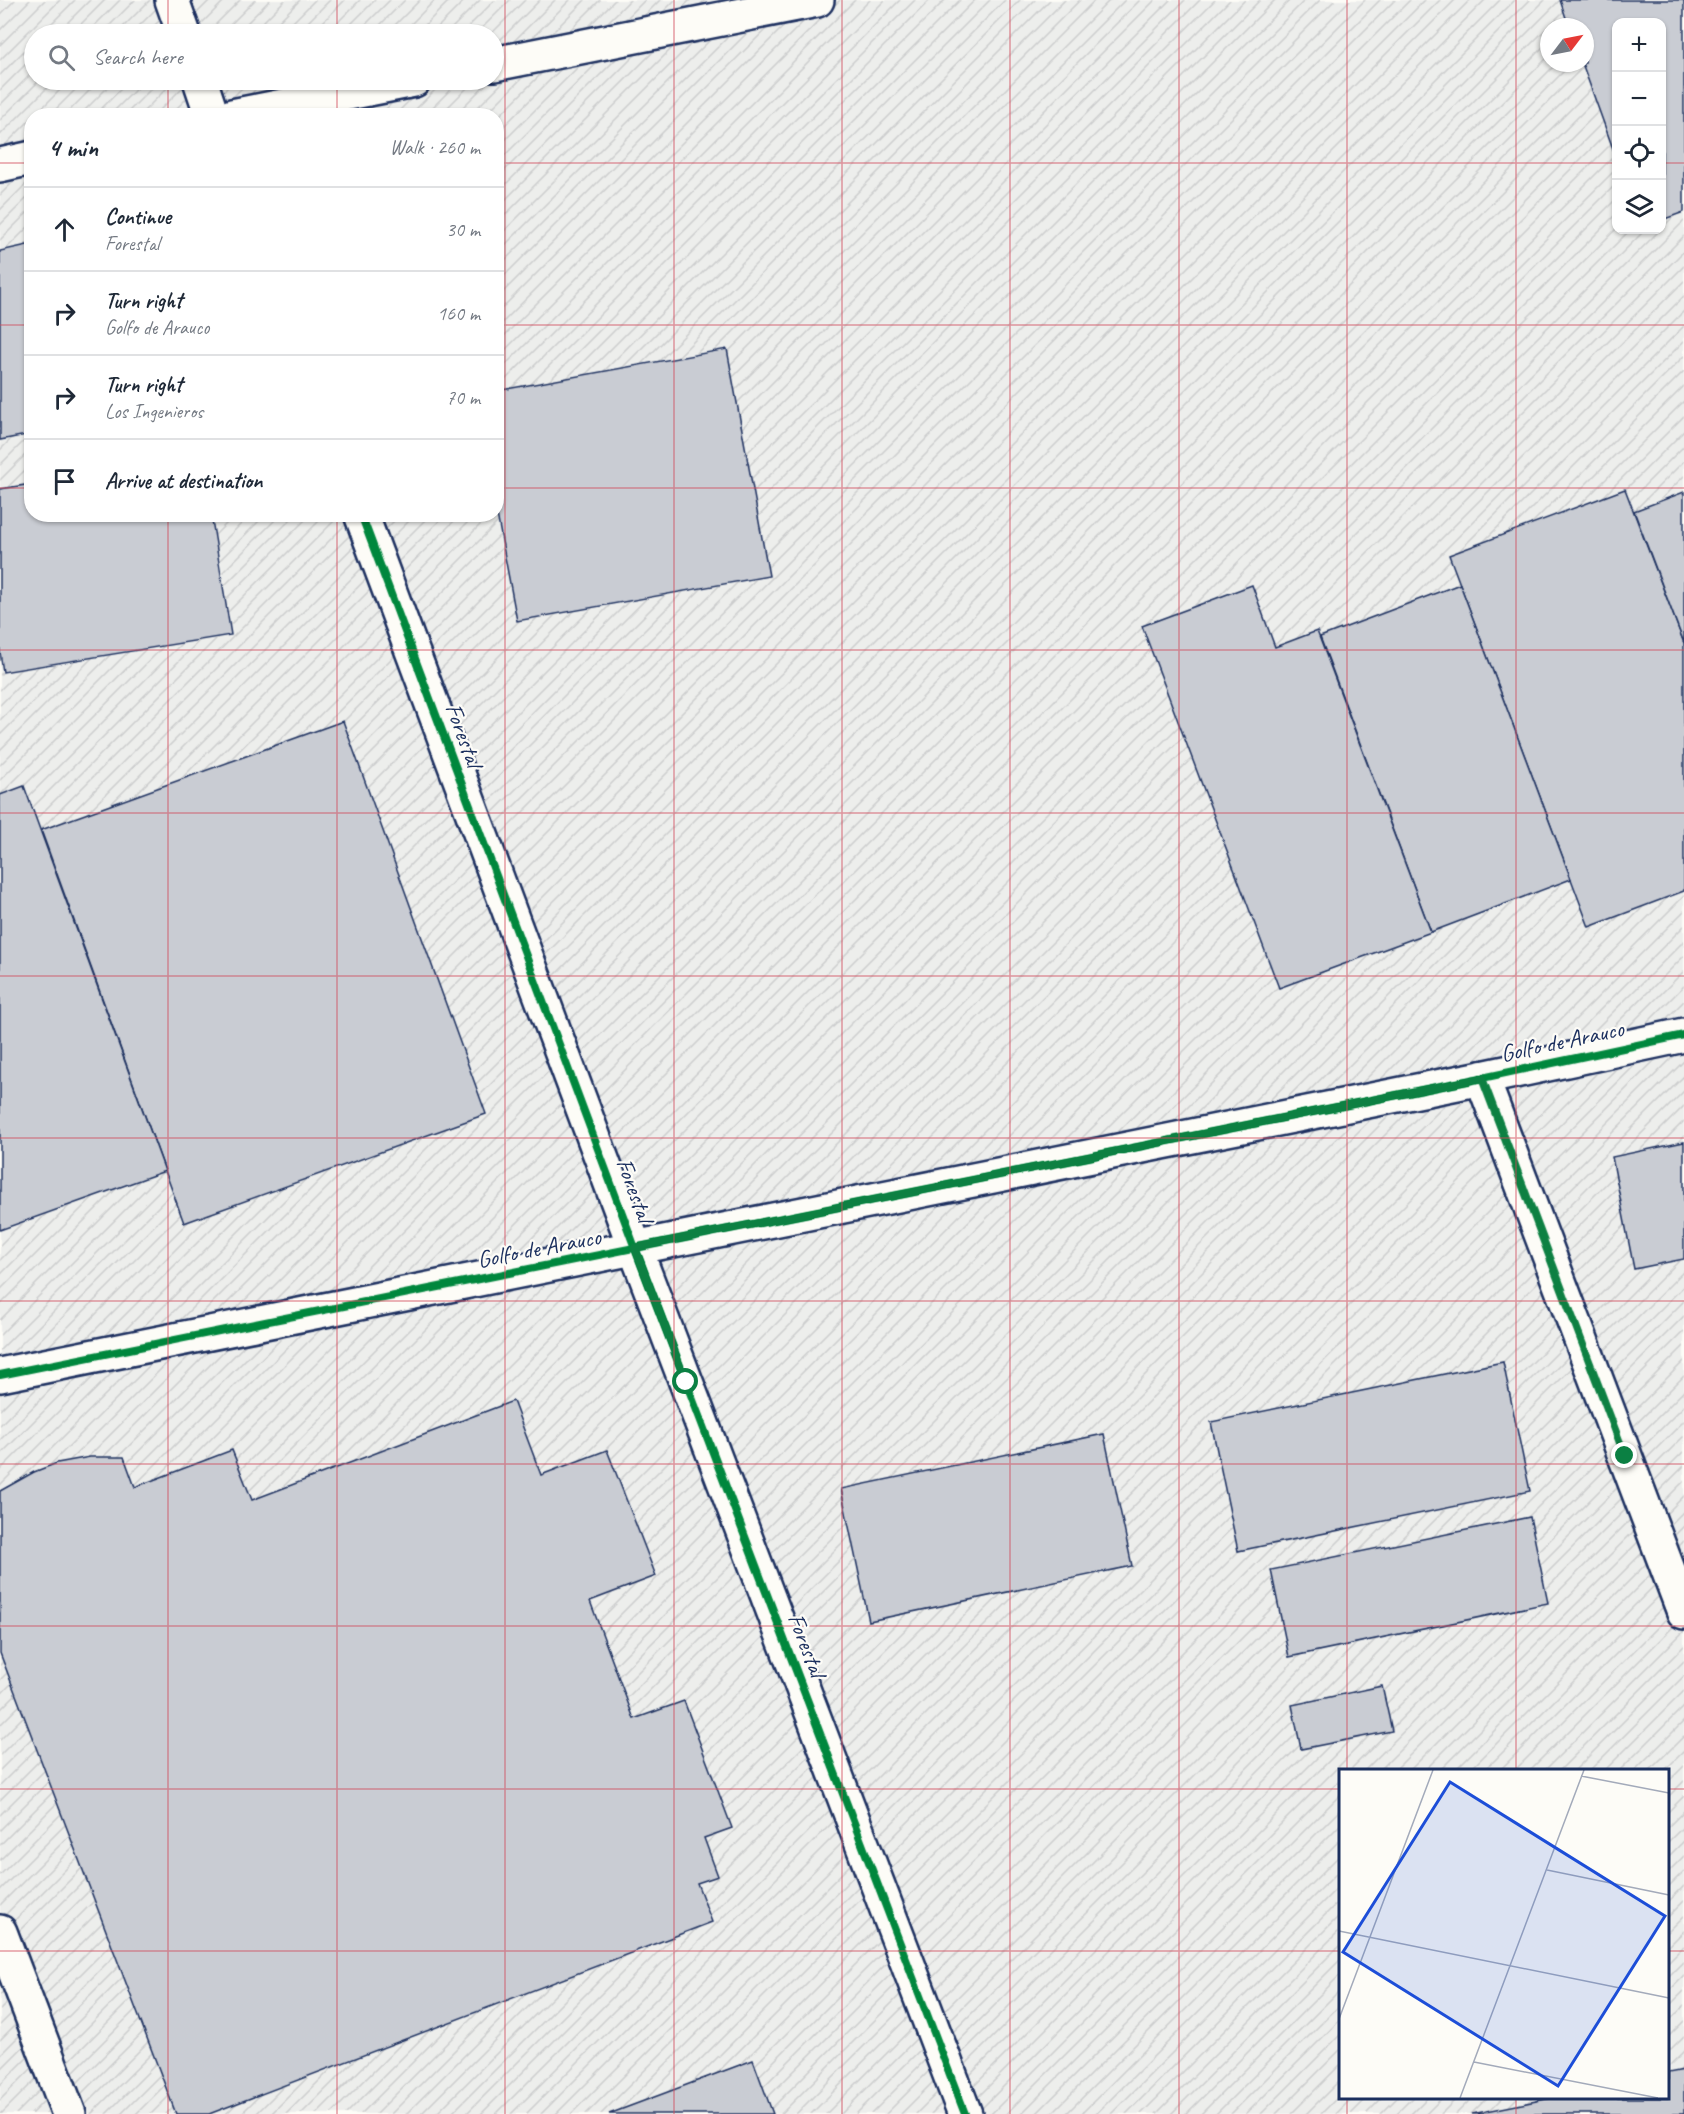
<!DOCTYPE html>
<html lang="en">
<head>
<meta charset="utf-8">
<style>
  :root { --surface:#fff; --page:#f6f6f7; --text:#1f2937; --muted:#747a83; --line:#e0e1e3 }
  body { margin:0; font-family:Caveat,sans-serif; background:var(--page); color:var(--text) }
  .controls { position:absolute; right:18px; top:18px; display:grid; overflow:hidden; border-radius:12px; box-shadow:0 2px 4px #0004 }
  .controls button { width:54px; height:54px; display:grid; place-items:center; padding:0; border:0; border-bottom:2px solid var(--line); background:var(--surface); color:var(--text); font:30px sans-serif }
  .compass { position:absolute; left:1540px; top:18px; width:54px; height:54px; border-radius:50%; background:var(--surface); box-shadow:0 2px 4px #0004; rotate:58deg }
  .stop { position:absolute; width:18px; height:18px; margin:-14px; border:4px solid #0b8043; border-radius:50%; background:#fff }
  .stop.end { background:#0b8043; border-color:#fff; box-shadow:0 2px 6px #0008 }
  .list { margin:0; padding:0; list-style:none }
  h2 { display:flex; justify-content:space-between; align-items:center; height:78px; margin:0; padding:0 24px; font-size:26px }
  h2 small { font-size:20px; font-weight:400; color:var(--muted) }
  .list li { display:grid; grid-template-columns:39px 1fr auto; gap:18px; align-items:center; box-sizing:border-box; height:84px; padding:0 24px; border-top:2px solid var(--line) }
  .list b { display:block; font-size:22px; white-space:nowrap }
  .list p { margin:0; font-size:20px; white-space:nowrap; color:var(--muted) }
  .list em { font-size:20px; font-style:normal; color:var(--muted) }
  .icon { flex:none; width:33px; height:33px; fill:none; stroke:currentColor; stroke-width:2; stroke-linecap:round; stroke-linejoin:round }
  .map { position:relative; flex:none; width:1684px; height:2114px; overflow:hidden }
  .search { position:absolute; background:var(--surface); box-shadow:0 2px 4px #0004; left:24px; top:24px; width:480px; height:66px; display:flex; align-items:center; gap:15px; box-sizing:border-box; padding:0 21px; border-radius:33px; color:var(--muted); font-size:22px }
  .panel { position:absolute; background:var(--surface); box-shadow:0 2px 4px #0004; left:24px; top:108px; width:480px; height:414px; border-radius:24px }
  .map>svg:first-child { display:block }
</style>
</head>
<body>
<div class="map">
<svg width="1684" height="2114" viewBox="0 0 1684 2114">
  <defs>
    <pattern id="industrial-furrows" width="10" height="10" patternUnits="userSpaceOnUse" patternTransform="scale(1.5)"><rect width="10" height="10" fill="#edeeec"/><path d="M-1 1l2-2M0 10L10 0M9 11l2-2" fill="none" stroke="#cbcccd"/></pattern>
  </defs>
  <rect width="100%" height="100%" fill="#fdfcf7"/>
  <filter id="ink" filterUnits="userSpaceOnUse"><feTurbulence type="fractalNoise" baseFrequency=".0167" numOctaves="2"/><feDisplacementMap in="SourceGraphic" scale="12" xChannelSelector="R" yChannelSelector="G"/><feConvolveMatrix kernelMatrix="1 2 1 2 8 2 1 2 1" color-interpolation-filters="sRGB"/></filter>
  <g filter="url(#ink)">
    <path fill="url(#industrial-furrows)" fill-rule="evenodd" d="M0,0H1684V2114H0ZM1616,22H1662V230H1616ZM1549,27H1585V63H1549ZM34,34H494V80H34ZM32,116H496V514H32ZM1340,1770H1668V2098H1340Z"/>
    <g fill="#c9ccd3" stroke="#1b2f5e" stroke-width="1.5">
      <polygon points="1560,0 1684,0 1684,212 1662,220 1662,22 1616,22 1616,157 1582,63 1585,63 1585,27 1569,27"/>
      <polygon points="32,244 32,434 0,440 0,251"/>
      <polygon points="727,349 769,576 517,621 496,509 496,391"/>
      <polygon points="32,484 32,514 211,514 231,635 3,672 0,652 0,489"/>
      <polygon points="1625,489 1684,643 1684,891 1589,927 1449,555"/>
      <polygon points="1684,492 1684,643 1634,511"/>
      <polygon points="1460,584 1571,879 1431,932 1320,637"/>
      <polygon points="1252,585 1275,647 1317,631 1431,932 1279,988 1142,626"/>
      <polygon points="343,721 486,1114 184,1223 41,830"/>
      <polygon points="24,786 165,1171 0,1230 0,795"/>
      <polygon points="1684,1142 1684,1259 1634,1269 1612,1157"/>
      <polygon points="1503,1362 1530,1491 1238,1551 1211,1422"/>
      <polygon points="513,1401 541,1475 607,1450 656,1576 590,1601 634,1719 684,1701 732,1828 704,1838 718,1876 697,1883 712,1922 209,2114 176,2114 0,1653 0,1491 34,1472 57,1463 90,1457 124,1457 135,1487 232,1450 252,1500"/>
      <polygon points="1104,1434 1132,1566 869,1621 841,1489"/>
      <polygon points="1530,1517 1548,1603 1289,1657 1271,1570"/>
      <polygon points="1382,1686 1392,1731 1301,1749 1292,1705"/>
      <polygon points="753,2060 773,2114 609,2114"/>
      <polygon points="1684,2070 1684,2114 1472,2114 1551,2098 1668,2098 1668,2073"/>
    </g>
    <g fill="none" stroke-linecap="round" stroke-linejoin="round">
      <g stroke="#1b2f5e" stroke-width="38">
        <g id="minor">
          <polyline points="172,0 184,34"/>
          <polyline points="494,64 817,0"/>
          <polyline points="200,80 212,116"/>
          <polyline points="232,116 414,80"/>
          <polyline points="0,165 32,158"/>
          <polyline points="361,514 635,1248 965,2114"/>
          <polyline points="1482,1078 1684,1612"/>
          <polyline points="0,1375 1482,1078 1684,1035"/>
          <polyline points="0,1932 69,2114"/>
        </g>
      </g>
      <use href="#minor" stroke="#fdfcf7" stroke-width="33"/>
      <g stroke="#fdfcf7" stroke-width="11">
        <g id="cycleway">
          <polyline points="361,514 635,1248 965,2114"/>
          <polyline points="0,1375 1482,1078 1684,1035"/>
        </g>
      </g>
      <use href="#cycleway" stroke="#00873e" stroke-width="8"/>
    </g>
  </g>
  <g fill="none" stroke-linecap="round" stroke-linejoin="round" filter="url(#ink)">
    <polyline stroke="#0b8043" stroke-width="8" points="686,1382 635,1248 1482,1078 1625,1456"/>
  </g>
  <path fill="none" stroke="#d1495b" stroke-width="1.5" stroke-opacity="0.55" d="M168,0V34M337,0V34M505,0V2114M674,0V2114M842,0V2114M1010,0V2114M1179,0V2114M1347,0V1770M1516,0V1770M168,80V116M337,80V116M0,163H32M496,163H1616M1662,163H1684M0,325H32M496,325H1684M0,488H32M496,488H1684M168,514V2114M337,514V2114M0,650H1684M0,813H1684M0,976H1684M0,1138H1684M0,1301H1684M0,1464H1684M0,1626H1684M0,1789H1340M1668,1789H1684M0,1951H1340M1668,1951H1684M1347,2098V2114M1516,2098V2114"/>
  <g text-anchor="middle" stroke-width="4.5" stroke-linejoin="round" paint-order="stroke">
    <g font-size="24" fill="#1b2f5e" stroke="#fdfcf7">
      <text transform="translate(464 735) rotate(70)" y="8">Forestal</text>
      <text transform="translate(1562 1041) rotate(-12)" y="8">Golfo de Arauco</text>
      <text transform="translate(635 1190) rotate(70)" y="8">Forestal</text>
      <text transform="translate(539 1248) rotate(-11)" y="8">Golfo de Arauco</text>
      <text transform="translate(807 1645) rotate(69)" y="8">Forestal</text>
    </g>
  </g>
  <g transform="translate(1339 1769)">
    <rect width="330" height="330" fill="#fdfcf7"/>
    <path fill="none" stroke="#a3aaba" stroke-width="1.5" d="M242,7L330,24M208,101L330,126M0,162L330,229M0,250L94,1M135,293L319,329M121,329L245,1"/>
    <path fill="#1d4ed8" fill-opacity="0.15" stroke="#1d4ed8" stroke-width="3" d="M111,13L326,147L219,317L4,183Z"/>
    <rect width="330" height="330" fill="none" stroke="#1b2f5e" stroke-width="3"/>
  </g>
</svg>
<div class="controls">
<button>+</button>
<button>−</button>
<button><svg class="icon" aria-label="locate" viewBox="0 0 24 24"><circle cx="12" cy="12" r="6"/><path d="M12 2v4M12 18v4M2 12h4M18 12h4"/></svg></button>
<button><svg class="icon" aria-label="layers" viewBox="0 0 24 24"><path d="M12 4l9 5-9 5-9-5zM3 14l9 5 9-5"/></svg></button>
</div>
<svg class="compass" viewBox="-18 -18 36 36"><path d="M0-13l5 13h-10z" fill="#e53935"/><path d="M0 13l5-13h-10z" fill="#747a83"/></svg>
<div class="stop" style="left:686px;top:1382px"></div>
<div class="stop end" style="left:1625px;top:1456px"></div>
<div class="search"><svg class="icon" aria-label="search" viewBox="0 0 24 24"><circle cx="10" cy="10" r="6"/><path d="M15 15l6 6"/></svg>Search here</div>
<section class="panel">
<h2>4 min<small>Walk · 260 m</small></h2>
<ul class="list">
<li><svg class="icon" aria-label="ahead" viewBox="0 0 24 24"><path d="M12 20V5M6 11l6-6 6 6"/></svg><div><b>Continue</b><p>Forestal</p></div><em>30 m</em></li>
<li><svg class="icon" aria-label="right" viewBox="0 0 24 24"><path d="M7 20v-9h11M14 6l5 5-5 5"/></svg><div><b>Turn right</b><p>Golfo de Arauco</p></div><em>160 m</em></li>
<li><svg class="icon" aria-label="right" viewBox="0 0 24 24"><path d="M7 20v-9h11M14 6l5 5-5 5"/></svg><div><b>Turn right</b><p>Los Ingenieros</p></div><em>70 m</em></li>
<li><svg class="icon" aria-label="arrive" viewBox="0 0 24 24"><path d="M6 21V4h12l-3 4 3 4H6"/></svg><div><b>Arrive at destination</b></div></li>
</ul>
</section>
</div>
</body>
</html>
